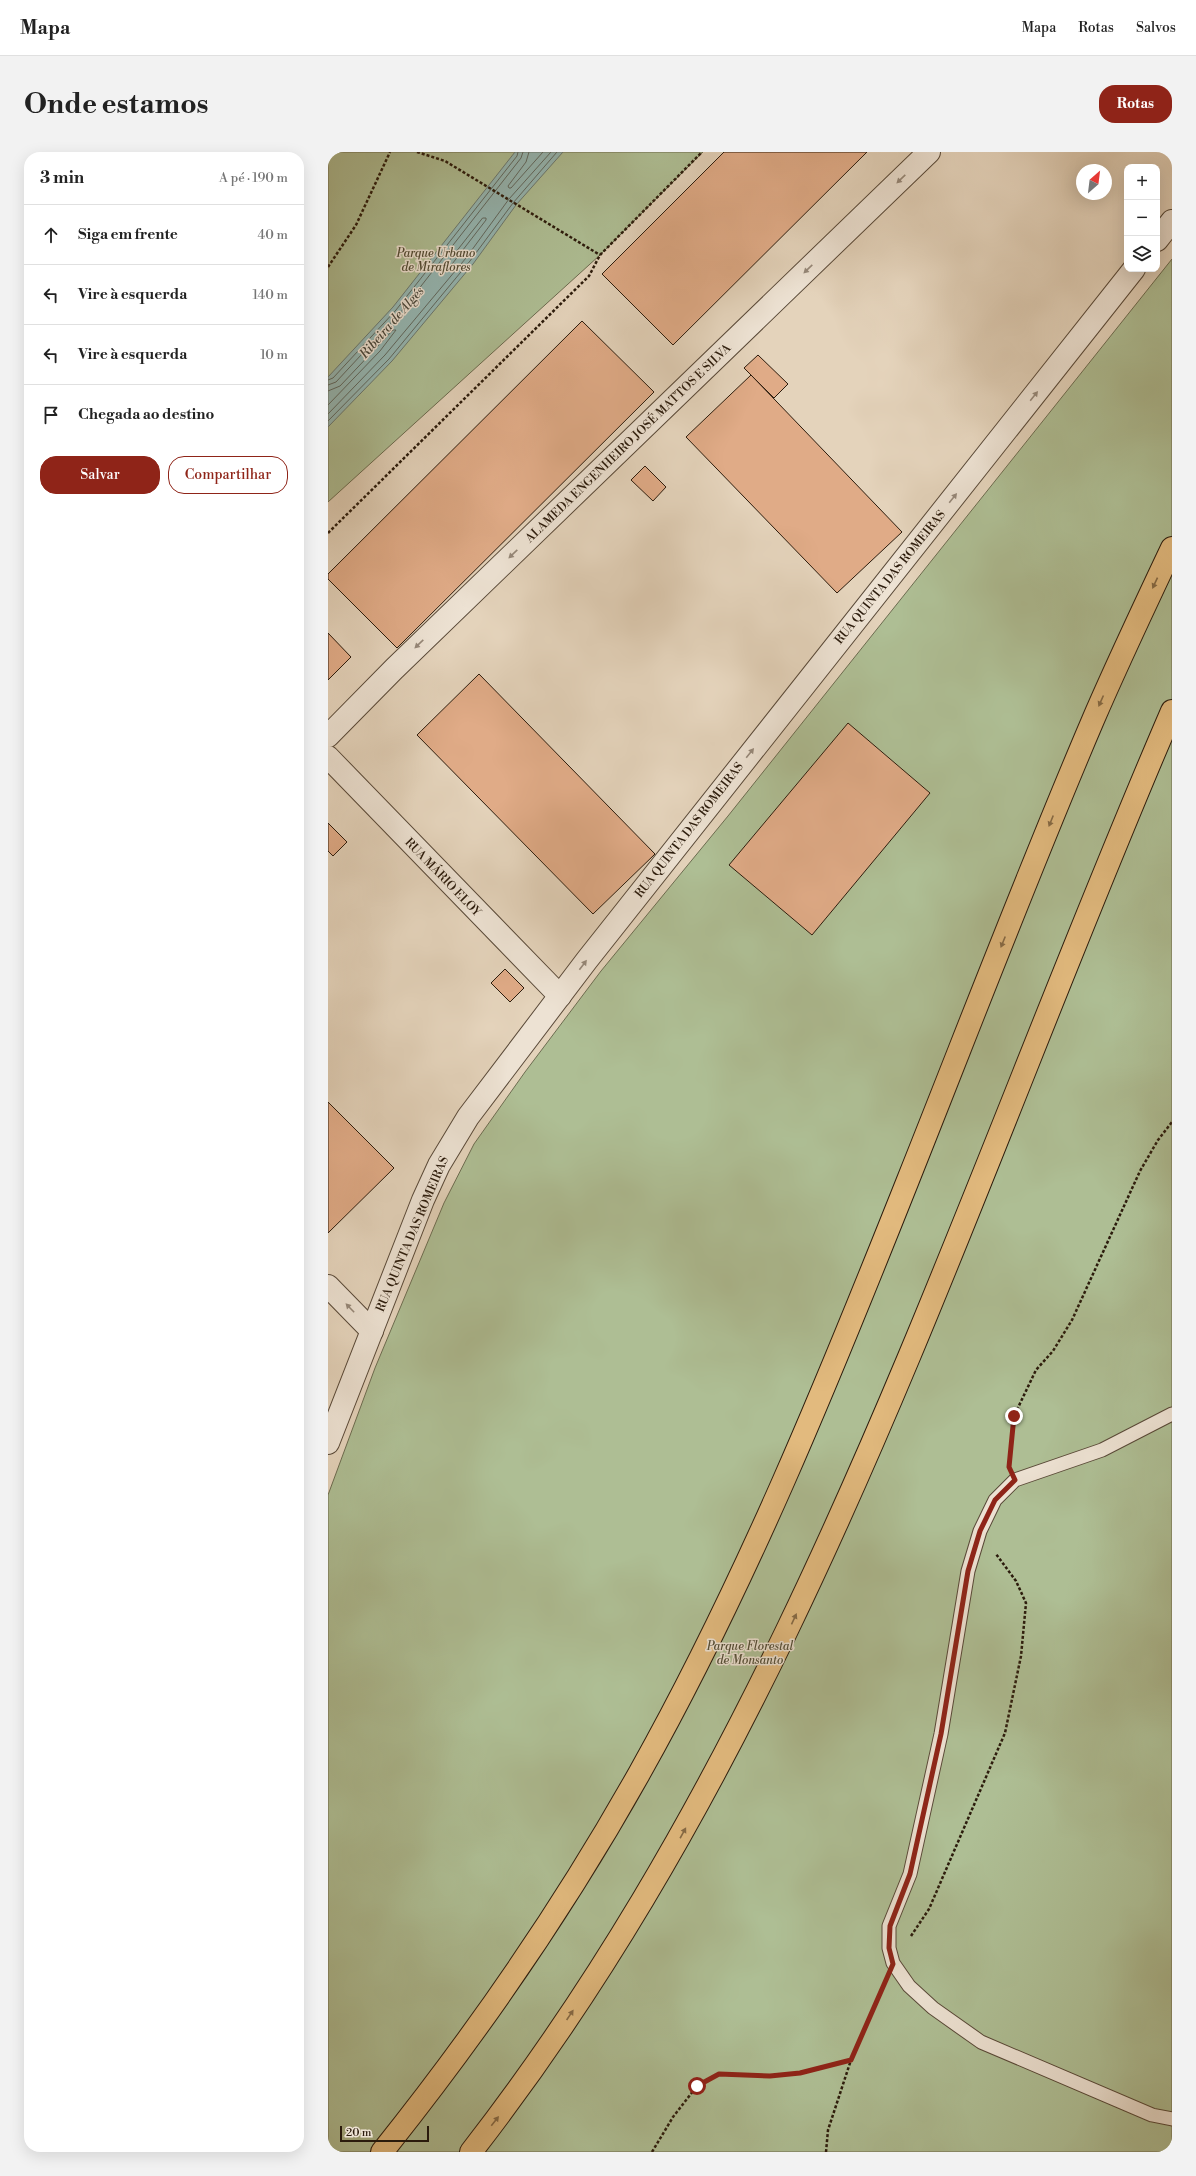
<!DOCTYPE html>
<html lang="pt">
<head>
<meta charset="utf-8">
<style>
  :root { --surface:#fff; --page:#f2f2f2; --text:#222; --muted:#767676; --line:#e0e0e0; --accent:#8f2418 }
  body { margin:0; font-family:"Libre Bodoni",serif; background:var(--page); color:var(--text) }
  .controls { position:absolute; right:12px; top:12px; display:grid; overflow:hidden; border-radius:8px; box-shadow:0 4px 16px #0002 }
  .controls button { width:36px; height:36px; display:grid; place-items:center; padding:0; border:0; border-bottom:1px solid var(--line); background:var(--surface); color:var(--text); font:20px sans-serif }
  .compass { position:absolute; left:748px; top:12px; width:36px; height:36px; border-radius:50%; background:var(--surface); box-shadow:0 4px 16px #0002; rotate:28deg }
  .scale { position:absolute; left:12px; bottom:10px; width:89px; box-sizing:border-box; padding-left:4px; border:2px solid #2b1b0c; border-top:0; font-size:11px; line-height:14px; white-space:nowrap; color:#2b1b0c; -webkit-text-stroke:3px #ede2d3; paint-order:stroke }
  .stop { position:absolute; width:12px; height:12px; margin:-9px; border:3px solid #8f2418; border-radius:50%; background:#fff }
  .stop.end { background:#8f2418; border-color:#fff; box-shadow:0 1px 4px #0008 }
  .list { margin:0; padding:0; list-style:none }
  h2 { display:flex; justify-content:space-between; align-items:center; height:52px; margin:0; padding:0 16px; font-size:17px }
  h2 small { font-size:13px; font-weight:400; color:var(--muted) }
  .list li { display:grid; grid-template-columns:26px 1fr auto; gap:12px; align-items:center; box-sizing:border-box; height:60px; padding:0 16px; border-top:1px solid var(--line) }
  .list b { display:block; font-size:15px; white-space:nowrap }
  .list em { font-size:13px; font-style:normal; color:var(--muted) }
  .actions { display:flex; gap:8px; padding:12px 16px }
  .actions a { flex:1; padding:9px 0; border:1px solid var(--accent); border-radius:16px; text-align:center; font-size:14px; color:var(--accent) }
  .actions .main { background:var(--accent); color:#fff }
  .icon { flex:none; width:22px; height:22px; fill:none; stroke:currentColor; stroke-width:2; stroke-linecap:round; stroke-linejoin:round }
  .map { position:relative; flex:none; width:844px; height:2000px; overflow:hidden; border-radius:16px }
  header { display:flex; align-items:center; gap:24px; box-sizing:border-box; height:56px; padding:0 20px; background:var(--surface); border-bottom:1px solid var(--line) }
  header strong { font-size:19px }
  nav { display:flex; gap:22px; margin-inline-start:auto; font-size:14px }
  .intro { display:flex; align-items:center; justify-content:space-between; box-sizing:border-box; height:96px; padding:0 24px }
  h1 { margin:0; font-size:28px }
  .button { padding:10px 18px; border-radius:16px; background:var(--accent); color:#fff; font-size:14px; font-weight:700 }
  main { display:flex; gap:24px; padding:0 24px }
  aside { flex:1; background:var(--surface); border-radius:16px; box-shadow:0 4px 16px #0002 }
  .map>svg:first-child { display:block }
</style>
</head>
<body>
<header>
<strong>Mapa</strong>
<nav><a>Mapa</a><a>Rotas</a><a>Salvos</a></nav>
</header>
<div class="intro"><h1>Onde estamos</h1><a class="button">Rotas</a></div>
<main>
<aside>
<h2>3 min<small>A pé · 190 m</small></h2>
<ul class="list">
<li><svg class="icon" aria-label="ahead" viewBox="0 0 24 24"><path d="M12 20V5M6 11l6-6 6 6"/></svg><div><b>Siga em frente</b></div><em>40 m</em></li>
<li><svg class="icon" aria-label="left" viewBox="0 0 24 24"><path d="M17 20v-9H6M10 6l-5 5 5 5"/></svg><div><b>Vire à esquerda</b></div><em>140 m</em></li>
<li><svg class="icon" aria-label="left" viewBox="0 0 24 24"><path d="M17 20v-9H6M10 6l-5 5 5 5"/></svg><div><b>Vire à esquerda</b></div><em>10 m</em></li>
<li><svg class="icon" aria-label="arrive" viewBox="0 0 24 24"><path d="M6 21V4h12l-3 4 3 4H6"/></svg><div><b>Chegada ao destino</b></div></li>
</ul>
<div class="actions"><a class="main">Salvar</a><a>Compartilhar</a></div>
</aside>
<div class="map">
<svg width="844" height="2000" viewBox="0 0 844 2000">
  <rect width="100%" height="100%" fill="#e4d3bb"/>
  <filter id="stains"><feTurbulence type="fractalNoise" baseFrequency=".005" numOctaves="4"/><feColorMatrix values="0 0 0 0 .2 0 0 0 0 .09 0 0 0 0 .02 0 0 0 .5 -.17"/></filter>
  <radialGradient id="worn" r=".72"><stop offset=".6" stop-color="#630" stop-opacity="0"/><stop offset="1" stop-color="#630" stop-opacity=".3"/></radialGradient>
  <g fill="#aebe94" stroke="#6c6c50">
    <polygon points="0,0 375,0 272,103 0,350"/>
    <polygon points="844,107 844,2000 0,2000 0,1343 47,1216 116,1051 146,992 197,920 273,819 400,664"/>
  </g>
  <polygon fill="#95b7b3" stroke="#6b7970" points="187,0 235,0 188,53 145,112 64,209 0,275 0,225 65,155"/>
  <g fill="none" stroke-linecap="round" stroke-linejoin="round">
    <g stroke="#606960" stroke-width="1">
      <polyline points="201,0 198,10 180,34 181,36 183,36 215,0"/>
      <polygon points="155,66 158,66 158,68 121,116 118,116 118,113"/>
      <polyline points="0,228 5,226 68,158 189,4 190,0"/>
      <polyline points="0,233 8,230 72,161 193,6 195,0"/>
      <polyline points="0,239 12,234 65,178 68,178 52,199 0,253"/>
      <polyline points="0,262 57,203 138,106 181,47 223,0"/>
      <polyline points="0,269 61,207 142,109 185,51 229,0"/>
    </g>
  </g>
  <g fill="#e0ab87" stroke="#2b1b0c">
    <polygon points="396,0 539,0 345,193 274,122"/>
    <polygon points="254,169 326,240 69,496 0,427 0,422"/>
    <polygon points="430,203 460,232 446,246 416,216"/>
    <polygon points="423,223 574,380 509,441 358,285"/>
    <polygon points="317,314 338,335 325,349 303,328"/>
    <polygon points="0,481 23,505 0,528"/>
    <polygon points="151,522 327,702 265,762 89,583"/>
    <polygon points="520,571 602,641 484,783 401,713"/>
    <polygon points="0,671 19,690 5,704 0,699"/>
    <polygon points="177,817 196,836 182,850 163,831"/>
    <polygon points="0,950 66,1016 0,1081"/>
  </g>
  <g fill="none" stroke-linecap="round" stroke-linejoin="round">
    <g stroke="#594938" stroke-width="15">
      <polyline id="lane" points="844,1262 774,1298 687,1328 667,1348 652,1379 640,1419 613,1582 582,1722 561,1774 561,1796 565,1811 581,1834 605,1856 653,1890 824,1963 844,1967"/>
    </g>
    <g stroke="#594938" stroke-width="24">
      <g id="street">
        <polyline points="829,88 844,69"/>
        <polyline points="0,584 66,517 601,0"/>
        <polyline points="0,605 232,844"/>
        <polyline points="0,1134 44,1179"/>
        <polyline points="0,1291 95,1048 111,1013 140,965 259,808 806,117"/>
      </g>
    </g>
    <g stroke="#2b1b0c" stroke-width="24">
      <g id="highway">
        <path d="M54,2000C150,1880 237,1754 312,1620C418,1431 500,1229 580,1028C641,875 700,720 765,568C790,510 817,453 844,396"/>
        <path d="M143,2000C477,1571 631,1052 844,559"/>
      </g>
    </g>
    <g stroke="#2b1b0c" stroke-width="2.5" stroke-dasharray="3 2" stroke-linecap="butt">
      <polyline points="89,0 117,9 272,103"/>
      <polyline points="0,115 28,73 62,0"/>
      <polyline points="0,381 261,124 272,103 374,0"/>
      <polyline points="682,1307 686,1264 708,1218 725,1199 744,1168 812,1019 830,988 844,970"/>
      <polyline points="583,1784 601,1757 677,1581 693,1504 698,1451 688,1429 668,1402"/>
      <polyline points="324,2000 345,1965 369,1934 391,1922 442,1924 471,1921 523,1908"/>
      <polyline points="498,2000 500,1978 523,1908 555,1836"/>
    </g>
    <use href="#lane" stroke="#ede2d3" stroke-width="13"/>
    <use href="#street" stroke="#ede2d3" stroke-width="22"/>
    <use href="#highway" stroke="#e2ba7e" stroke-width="22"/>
  </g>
  <defs><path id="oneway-solid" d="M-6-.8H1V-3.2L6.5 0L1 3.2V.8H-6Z"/></defs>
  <g fill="#968879">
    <use href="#oneway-solid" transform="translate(573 27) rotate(136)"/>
    <use href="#oneway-solid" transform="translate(480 117) rotate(136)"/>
    <use href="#oneway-solid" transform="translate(706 244) rotate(-51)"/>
    <use href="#oneway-solid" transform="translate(625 346) rotate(-51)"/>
    <use href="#oneway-solid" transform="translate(185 402) rotate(136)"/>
    <use href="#oneway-solid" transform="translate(91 492) rotate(136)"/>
    <use href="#oneway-solid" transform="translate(422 601) rotate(-51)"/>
    <use href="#oneway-solid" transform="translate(255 813) rotate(-53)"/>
    <use href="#oneway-solid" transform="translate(22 1156) rotate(-134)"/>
  </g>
  <g fill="#866a45">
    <use href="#oneway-solid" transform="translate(827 431) rotate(115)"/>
    <use href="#oneway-solid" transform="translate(773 549) rotate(114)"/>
    <use href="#oneway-solid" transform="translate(723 669) rotate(112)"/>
    <use href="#oneway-solid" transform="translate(675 790) rotate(112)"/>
    <use href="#oneway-solid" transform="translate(466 1467) rotate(-65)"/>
    <use href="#oneway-solid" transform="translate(355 1681) rotate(-61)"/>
    <use href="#oneway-solid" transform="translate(242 1863) rotate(-56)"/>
    <use href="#oneway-solid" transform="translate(167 1969) rotate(-52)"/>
  </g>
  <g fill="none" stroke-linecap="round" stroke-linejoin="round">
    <polyline stroke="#8f2418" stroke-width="5" points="369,1934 391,1922 442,1924 472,1921 523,1908 565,1812 561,1796 562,1774 582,1722 613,1582 640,1419 652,1379 667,1348 687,1328 681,1315 686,1264"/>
  </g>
  <g text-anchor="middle" stroke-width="3" stroke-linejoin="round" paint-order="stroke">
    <g font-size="12" font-style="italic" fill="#524c35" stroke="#ede2d3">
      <text x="108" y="105">Parque Urbano<tspan x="108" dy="14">de Miraflores</tspan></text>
      <text x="422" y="1498">Parque Florestal<tspan x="422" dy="14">de Monsanto</tspan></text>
    </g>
    <g font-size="12" fill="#2b1b0c" stroke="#ede2d3">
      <text transform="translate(300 291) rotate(-44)" y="4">ALAMEDA ENGENHEIRO JOSÉ MATTOS E SILVA</text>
      <text transform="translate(562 425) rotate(-51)" y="4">RUA QUINTA DAS ROMEIRAS</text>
      <text transform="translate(361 678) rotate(-52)" y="4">RUA QUINTA DAS ROMEIRAS</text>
      <text transform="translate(115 725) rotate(46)" y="4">RUA MÁRIO ELOY</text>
      <text transform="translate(84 1082) rotate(-67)" y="4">RUA QUINTA DAS ROMEIRAS</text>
    </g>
    <g font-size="13" font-style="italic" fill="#4b4a3e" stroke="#ede2d3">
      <text transform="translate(63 170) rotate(-49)" y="5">Ribeira de Algés</text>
    </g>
  </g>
  <rect width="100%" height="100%" filter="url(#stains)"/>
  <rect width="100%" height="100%" fill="url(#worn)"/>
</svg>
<div class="controls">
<button>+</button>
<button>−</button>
<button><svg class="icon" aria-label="layers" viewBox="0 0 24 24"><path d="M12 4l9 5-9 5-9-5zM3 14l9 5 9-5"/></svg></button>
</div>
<svg class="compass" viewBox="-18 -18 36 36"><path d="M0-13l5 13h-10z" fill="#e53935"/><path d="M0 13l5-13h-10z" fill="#767676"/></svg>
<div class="scale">20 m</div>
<div class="stop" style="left:369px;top:1934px"></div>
<div class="stop end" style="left:686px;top:1264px"></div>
</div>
</main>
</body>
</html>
